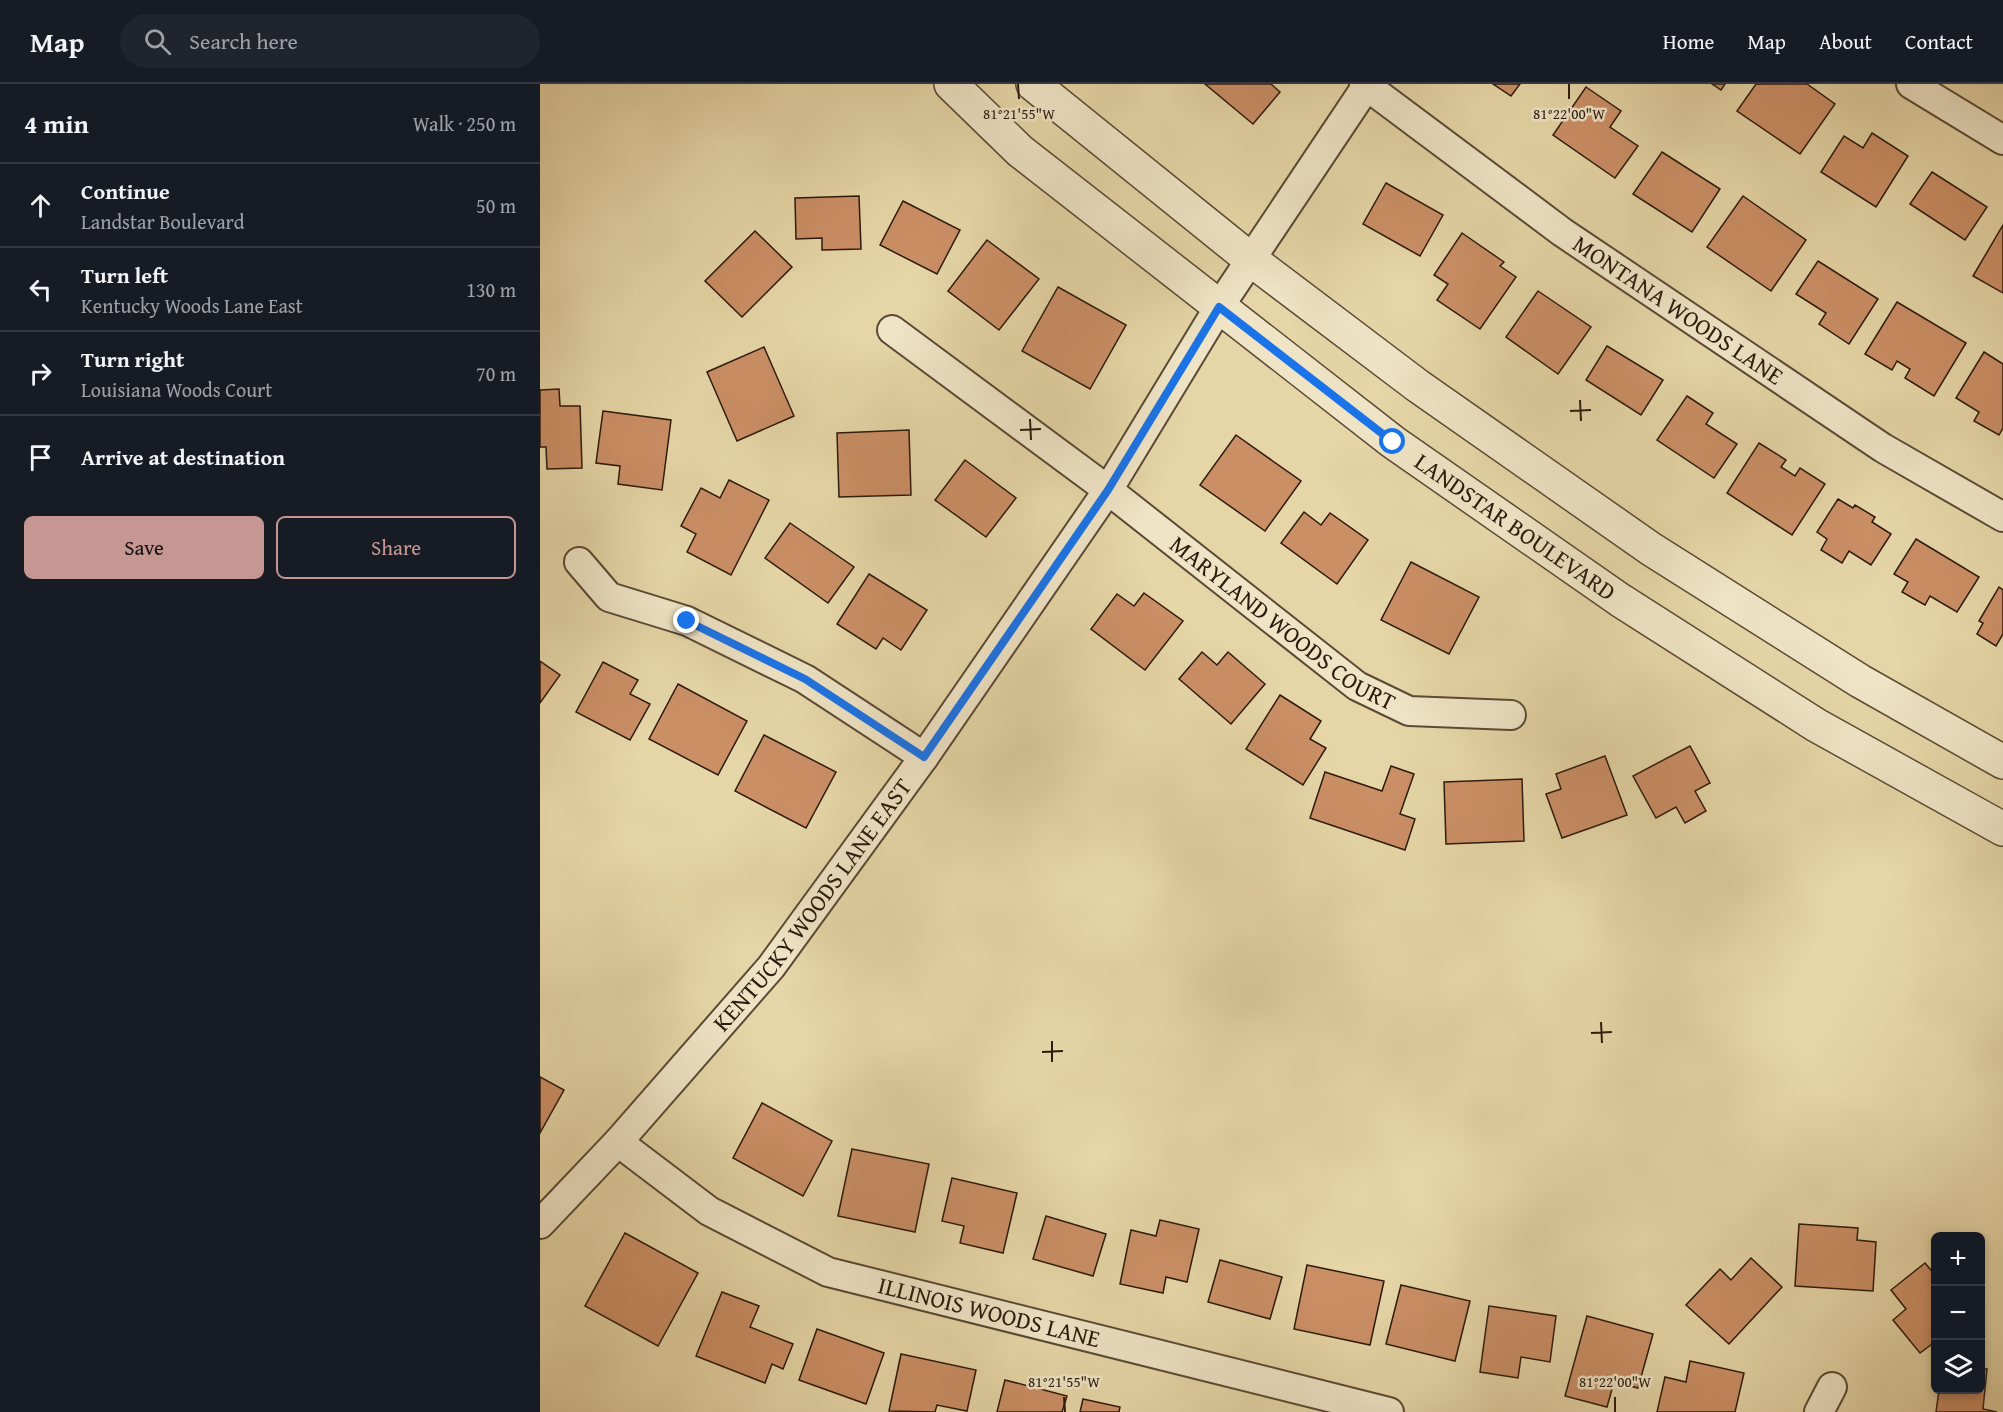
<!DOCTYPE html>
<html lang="en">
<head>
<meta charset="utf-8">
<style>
  :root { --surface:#171b24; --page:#20242c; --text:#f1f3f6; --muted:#9ea1a6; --line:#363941; --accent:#c59692 }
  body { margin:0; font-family:"Gentium Book Plus",serif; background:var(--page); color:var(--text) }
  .controls { position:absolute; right:18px; bottom:18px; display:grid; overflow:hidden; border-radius:9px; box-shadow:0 3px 9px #0003 }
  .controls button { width:54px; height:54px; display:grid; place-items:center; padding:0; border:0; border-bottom:2px solid var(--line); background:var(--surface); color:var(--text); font:30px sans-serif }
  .stop { position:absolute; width:18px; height:18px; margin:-14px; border:4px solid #1a73e8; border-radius:50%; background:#fff }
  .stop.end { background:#1a73e8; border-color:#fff; box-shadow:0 2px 6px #0008 }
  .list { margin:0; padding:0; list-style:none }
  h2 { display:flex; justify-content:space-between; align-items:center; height:78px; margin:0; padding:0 24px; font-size:26px }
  h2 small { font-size:20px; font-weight:400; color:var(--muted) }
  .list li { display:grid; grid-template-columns:39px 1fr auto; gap:18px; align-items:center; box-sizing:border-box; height:84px; padding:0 24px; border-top:2px solid var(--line) }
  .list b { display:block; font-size:22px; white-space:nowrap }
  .list p { margin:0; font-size:20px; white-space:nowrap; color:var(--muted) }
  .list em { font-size:20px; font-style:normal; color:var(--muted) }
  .actions { display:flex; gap:12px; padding:18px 24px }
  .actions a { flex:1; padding:14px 0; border:2px solid var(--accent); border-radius:9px; text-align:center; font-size:21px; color:var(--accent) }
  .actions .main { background:var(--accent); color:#111 }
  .icon { flex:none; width:33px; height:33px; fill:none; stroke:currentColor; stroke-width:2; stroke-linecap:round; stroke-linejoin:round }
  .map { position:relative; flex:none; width:1463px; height:1328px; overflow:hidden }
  header { display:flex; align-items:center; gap:36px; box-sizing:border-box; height:84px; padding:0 30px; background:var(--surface); border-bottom:2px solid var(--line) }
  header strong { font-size:28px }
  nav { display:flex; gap:33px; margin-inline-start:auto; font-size:21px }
  .search { width:420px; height:54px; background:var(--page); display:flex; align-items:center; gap:15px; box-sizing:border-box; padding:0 21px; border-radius:33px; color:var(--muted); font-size:22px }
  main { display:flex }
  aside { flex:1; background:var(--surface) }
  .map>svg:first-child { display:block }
</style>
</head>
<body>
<header>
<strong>Map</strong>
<div class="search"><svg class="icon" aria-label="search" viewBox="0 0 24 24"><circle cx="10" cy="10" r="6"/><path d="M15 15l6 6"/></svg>Search here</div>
<nav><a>Home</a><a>Map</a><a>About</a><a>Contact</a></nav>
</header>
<main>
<aside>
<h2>4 min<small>Walk · 250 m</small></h2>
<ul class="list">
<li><svg class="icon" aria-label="ahead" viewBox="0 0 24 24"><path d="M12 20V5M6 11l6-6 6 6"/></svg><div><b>Continue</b><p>Landstar Boulevard</p></div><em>50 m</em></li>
<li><svg class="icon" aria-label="left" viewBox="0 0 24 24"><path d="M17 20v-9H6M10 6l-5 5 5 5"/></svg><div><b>Turn left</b><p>Kentucky Woods Lane East</p></div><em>130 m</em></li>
<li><svg class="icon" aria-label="right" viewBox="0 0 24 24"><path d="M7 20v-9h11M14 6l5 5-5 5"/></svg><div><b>Turn right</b><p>Louisiana Woods Court</p></div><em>70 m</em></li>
<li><svg class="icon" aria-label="arrive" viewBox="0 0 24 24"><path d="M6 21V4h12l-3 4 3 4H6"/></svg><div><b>Arrive at destination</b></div></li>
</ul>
<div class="actions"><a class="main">Save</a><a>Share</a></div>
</aside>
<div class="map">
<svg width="1463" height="1328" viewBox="0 0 1463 1328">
  <rect width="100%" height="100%" fill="#e6d6a7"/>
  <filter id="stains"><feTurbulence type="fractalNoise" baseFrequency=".00333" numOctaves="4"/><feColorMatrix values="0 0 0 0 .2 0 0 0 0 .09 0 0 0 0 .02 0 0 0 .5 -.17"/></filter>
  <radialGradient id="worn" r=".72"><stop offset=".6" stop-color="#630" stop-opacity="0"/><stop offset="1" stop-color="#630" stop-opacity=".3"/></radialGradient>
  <g fill="#cb8f66" stroke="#2c1a0d" stroke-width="1.5">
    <polygon points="665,0 731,0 740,8 713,40"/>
    <polygon points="953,0 980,0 971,12"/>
    <polygon points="1172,0 1185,0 1181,6"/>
    <polygon points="1216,0 1267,0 1295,20 1260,70 1197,27"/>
    <polygon points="1046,3 1081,27 1070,43 1098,62 1075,94 1013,51"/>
    <polygon points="1332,49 1368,72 1336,123 1281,88 1304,52 1323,64"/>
    <polygon points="1122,68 1180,105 1152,148 1093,110"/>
    <polygon points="1392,88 1447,123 1425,156 1370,120"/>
    <polygon points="846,99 903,131 880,172 823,140"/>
    <polygon points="319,112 321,165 282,166 282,154 256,155 255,114"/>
    <polygon points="1203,112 1266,156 1231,207 1167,163"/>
    <polygon points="363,117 420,146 397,190 340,161"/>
    <polygon points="1463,141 1463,209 1433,192"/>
    <polygon points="215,147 252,183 202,233 165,197"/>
    <polygon points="922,149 964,178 960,182 976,193 940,245 897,216 908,200 894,191"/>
    <polygon points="447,156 499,195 459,246 408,207"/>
    <polygon points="1278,177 1338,215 1309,260 1279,240 1286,229 1256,210"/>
    <polygon points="518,203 586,241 550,305 482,267"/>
    <polygon points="998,207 1051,243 1018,290 966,253"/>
    <polygon points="1357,218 1426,259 1394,312 1365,294 1370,285 1357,277 1352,286 1325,270"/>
    <polygon points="1067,262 1123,296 1101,331 1046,296"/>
    <polygon points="224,263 254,332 197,357 167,288"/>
    <polygon points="1444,268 1463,280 1463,344 1459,351 1434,337 1439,328 1416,314"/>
    <polygon points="19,305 20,322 40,322 42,384 7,385 6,363 0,363 0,306"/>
    <polygon points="1147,312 1173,329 1166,340 1197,360 1174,394 1117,356"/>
    <polygon points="63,327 131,336 122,406 78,400 80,382 56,379"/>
    <polygon points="369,346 371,411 299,413 297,349"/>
    <polygon points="696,351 761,397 725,447 660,401"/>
    <polygon points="1219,359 1246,376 1241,383 1255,392 1260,384 1285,400 1252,451 1187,409"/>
    <polygon points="425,376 476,414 446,453 395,416"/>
    <polygon points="189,396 229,416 191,491 147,468 156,450 141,442 161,404 180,414"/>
    <polygon points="1298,415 1313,424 1315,421 1335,433 1332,438 1351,450 1331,481 1309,467 1302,479 1281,466 1287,455 1277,448"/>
    <polygon points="764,428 781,441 790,429 828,456 797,500 741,459"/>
    <polygon points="250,439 314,483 288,519 225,474"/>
    <polygon points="1376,455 1439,493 1417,528 1390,512 1385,521 1362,508 1368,498 1354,490"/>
    <polygon points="871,478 939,513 909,570 841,536"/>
    <polygon points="329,490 387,526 361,566 343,554 336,565 297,540"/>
    <polygon points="1459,503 1463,506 1463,550 1456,562 1437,550 1443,539 1439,537"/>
    <polygon points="604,509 643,537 605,586 551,545 577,510 594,522"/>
    <polygon points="662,568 677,581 688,568 725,600 691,640 639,595"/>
    <polygon points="0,577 20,591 0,619"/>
    <polygon points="63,578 98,596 90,610 110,620 90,656 36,628"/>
    <polygon points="138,600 207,637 178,691 109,655"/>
    <polygon points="740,611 781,637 770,655 786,664 763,701 706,665"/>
    <polygon points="224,651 296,688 266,744 195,707"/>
    <polygon points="1150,662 1170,699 1155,707 1166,727 1145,739 1136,723 1116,734 1093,692"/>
    <polygon points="1065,672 1087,731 1022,754 1006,710 1021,705 1016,690"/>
    <polygon points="851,682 874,690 860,730 875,735 865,766 770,734 785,688 842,707"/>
    <polygon points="982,695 984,757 906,760 904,698"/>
    <polygon points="0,993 24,1006 0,1049"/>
    <polygon points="222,1019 292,1057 263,1112 193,1074"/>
    <polygon points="312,1065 389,1080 375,1148 298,1132"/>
    <polygon points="412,1094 477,1109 463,1169 420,1159 424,1142 402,1137"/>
    <polygon points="506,1132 566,1150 553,1192 493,1175"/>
    <polygon points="620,1136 659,1145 647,1198 626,1193 623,1209 580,1200 591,1146 616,1152"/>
    <polygon points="1259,1140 1318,1144 1317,1156 1336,1158 1333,1207 1255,1202"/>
    <polygon points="85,1149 158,1189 118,1262 45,1222"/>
    <polygon points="1211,1174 1242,1203 1189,1260 1146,1221 1180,1185 1191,1196"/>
    <polygon points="680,1176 742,1193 730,1235 668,1218"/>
    <polygon points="1385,1179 1396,1192 1396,1257 1380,1269 1353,1236 1366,1225 1351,1206"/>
    <polygon points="767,1181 844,1197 830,1261 754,1245"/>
    <polygon points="861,1201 930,1217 915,1277 846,1260"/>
    <polygon points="182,1208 219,1222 210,1243 253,1260 243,1285 232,1280 225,1299 156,1272"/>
    <polygon points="949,1222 1016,1232 1010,1278 981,1273 978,1294 940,1288"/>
    <polygon points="1047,1232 1113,1250 1098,1304 1074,1298 1067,1323 1025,1312"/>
    <polygon points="277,1245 344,1269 326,1320 259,1296"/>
    <polygon points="361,1270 436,1286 427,1327 397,1321 395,1328 349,1327"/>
    <polygon points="1150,1277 1204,1289 1195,1328 1117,1328 1125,1293 1146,1298"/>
    <polygon points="1440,1285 1447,1285 1443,1325 1457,1328 1396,1328 1399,1306 1440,1306"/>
    <polygon points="465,1296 527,1312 522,1328 457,1328"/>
    <polygon points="543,1315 580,1323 579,1328 540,1328"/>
  </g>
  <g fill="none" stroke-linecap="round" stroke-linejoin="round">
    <g stroke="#5a4934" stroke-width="32">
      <g id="minor">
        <path id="s1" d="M824,0L1022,148L1343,364L1463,433"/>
        <polyline points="1371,0 1463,56"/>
        <path id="s2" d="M352,246L568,406L817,602L869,627L971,631"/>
        <polyline points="39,478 69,513 147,537 265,595 384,673"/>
        <path id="s3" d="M78,1058L169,1127L288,1188L849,1328"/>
        <path id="s4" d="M0,1140L78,1058L231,883L384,673L568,406L679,223L828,0"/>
        <polyline points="1279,1328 1292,1303"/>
      </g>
    </g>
    <g stroke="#5a4934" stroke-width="36">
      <g id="tertiary">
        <path id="s5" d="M411,0L480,67L853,358L1080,516L1276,641L1463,745"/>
        <polyline points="493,0 710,175 878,302 1111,465 1320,597 1463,678"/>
      </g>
    </g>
    <use href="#minor" stroke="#efe4c6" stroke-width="28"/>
    <use href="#tertiary" stroke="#efe4c6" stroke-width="33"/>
  </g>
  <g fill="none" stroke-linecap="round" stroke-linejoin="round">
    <polyline stroke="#1a73e8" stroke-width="8" points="147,537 265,595 384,673 568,406 679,223 853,358"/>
  </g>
  <path fill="none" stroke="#2c1a0d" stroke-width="2" d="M478,0L479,15M1029,0V15M1040,316L1041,337M1030,327L1051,326M490,335L491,356M480,346L501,345M1061,938L1062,959M1051,949L1072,948M512,957V978M502,968L523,967M524,1313L525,1328M1075,1313V1328"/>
  <g text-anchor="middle" stroke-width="5" stroke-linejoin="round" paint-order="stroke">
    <g font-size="24" fill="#2c1a0d" stroke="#efe4c6">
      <text dy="8" stroke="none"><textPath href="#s1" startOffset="387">MONTANA WOODS LANE</textPath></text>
      <text dy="8" stroke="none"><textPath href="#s5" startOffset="718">LANDSTAR BOULEVARD</textPath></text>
      <text dy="8" stroke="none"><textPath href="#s2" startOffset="489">MARYLAND WOODS COURT</textPath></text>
      <text dy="8" stroke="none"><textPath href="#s4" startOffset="420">KENTUCKY WOODS LANE EAST</textPath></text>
      <text dy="8" stroke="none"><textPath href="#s3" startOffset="414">ILLINOIS WOODS LANE</textPath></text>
    </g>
  </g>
  <g font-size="15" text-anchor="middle" fill="#2c1a0d" stroke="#efe4c6" stroke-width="5" stroke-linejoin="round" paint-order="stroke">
    <text x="479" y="35">81°21'55"W</text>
    <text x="1029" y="35">81°22'00"W</text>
    <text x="524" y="1303">81°21'55"W</text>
    <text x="1075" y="1303">81°22'00"W</text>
  </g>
  <rect width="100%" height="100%" filter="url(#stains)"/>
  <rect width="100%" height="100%" fill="url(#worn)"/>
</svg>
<div class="controls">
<button>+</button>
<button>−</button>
<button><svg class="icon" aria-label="layers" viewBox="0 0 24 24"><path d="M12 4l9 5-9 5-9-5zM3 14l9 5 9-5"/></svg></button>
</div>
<div class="stop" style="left:853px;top:358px"></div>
<div class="stop end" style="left:147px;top:537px"></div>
</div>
</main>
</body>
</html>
